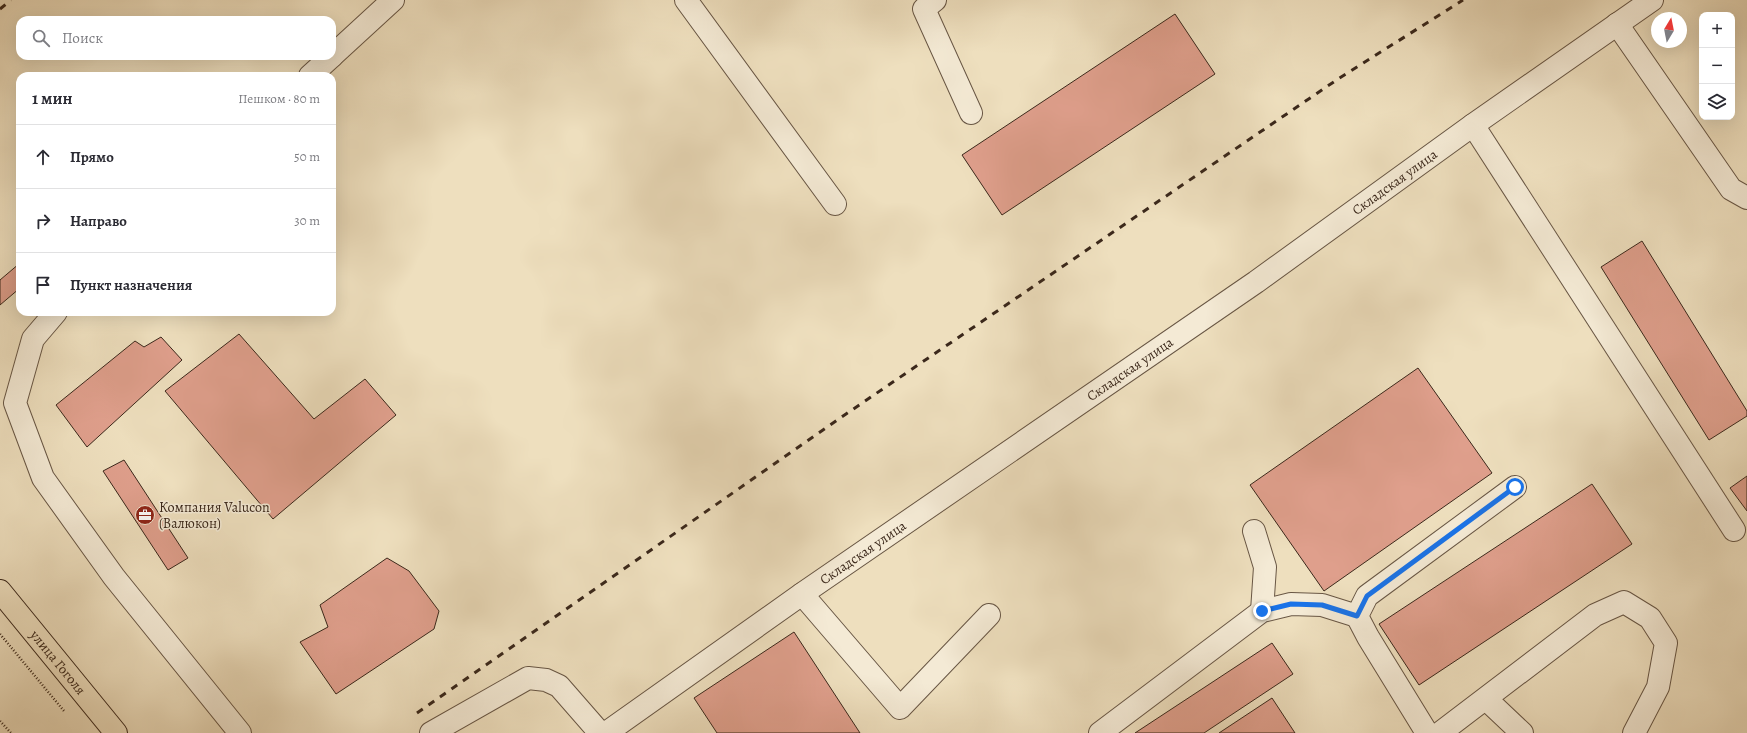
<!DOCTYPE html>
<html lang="ru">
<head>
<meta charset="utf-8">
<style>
  :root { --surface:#fff; --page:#f7f7f7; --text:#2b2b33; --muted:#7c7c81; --line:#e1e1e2 }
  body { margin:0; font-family:Alegreya,serif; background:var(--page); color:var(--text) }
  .controls { position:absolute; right:12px; top:12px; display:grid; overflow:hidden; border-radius:8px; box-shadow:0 4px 16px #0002 }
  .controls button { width:36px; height:36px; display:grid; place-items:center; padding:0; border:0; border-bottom:1px solid var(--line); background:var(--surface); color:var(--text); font:20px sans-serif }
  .compass { position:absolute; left:1651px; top:12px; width:36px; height:36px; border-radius:50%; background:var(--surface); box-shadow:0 4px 16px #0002; rotate:10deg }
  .stop { position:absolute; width:12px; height:12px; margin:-9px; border:3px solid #1a73e8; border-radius:50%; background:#fff }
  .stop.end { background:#1a73e8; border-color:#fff; box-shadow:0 1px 4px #0008 }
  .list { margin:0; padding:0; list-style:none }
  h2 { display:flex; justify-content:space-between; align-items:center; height:52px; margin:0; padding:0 16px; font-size:17px }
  h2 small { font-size:13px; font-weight:400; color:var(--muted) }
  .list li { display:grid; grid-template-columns:26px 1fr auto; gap:12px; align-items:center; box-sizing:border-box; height:64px; padding:0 16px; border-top:1px solid var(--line) }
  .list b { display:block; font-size:15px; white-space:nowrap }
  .list em { font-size:13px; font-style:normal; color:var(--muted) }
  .icon { flex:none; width:22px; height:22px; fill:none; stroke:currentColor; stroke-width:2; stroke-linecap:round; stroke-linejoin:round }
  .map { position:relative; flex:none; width:1747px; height:733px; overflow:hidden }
  .search { position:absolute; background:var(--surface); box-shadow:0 4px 16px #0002; left:16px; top:16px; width:320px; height:44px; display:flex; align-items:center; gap:10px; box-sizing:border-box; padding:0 14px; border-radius:12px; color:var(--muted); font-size:15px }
  .panel { position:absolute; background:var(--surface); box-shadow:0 4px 16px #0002; left:16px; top:72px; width:320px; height:244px; border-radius:12px }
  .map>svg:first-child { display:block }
</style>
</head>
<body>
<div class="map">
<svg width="1747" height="733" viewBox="0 0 1747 733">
  <rect width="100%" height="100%" fill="#eedfbe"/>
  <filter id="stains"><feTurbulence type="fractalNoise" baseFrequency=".005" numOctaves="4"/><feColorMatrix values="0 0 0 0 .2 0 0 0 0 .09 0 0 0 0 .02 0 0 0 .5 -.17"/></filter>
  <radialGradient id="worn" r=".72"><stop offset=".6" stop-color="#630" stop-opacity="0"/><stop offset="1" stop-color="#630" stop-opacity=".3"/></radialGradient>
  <g fill="#df9f8c" stroke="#3b281b">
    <polygon points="1175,14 1215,74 1002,215 962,155"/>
    <polygon points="1642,241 1747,411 1747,416 1709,440 1601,267"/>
    <polygon points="20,263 20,288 0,305 0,280"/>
    <polygon points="239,334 314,419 365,379 396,415 273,519 165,391"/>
    <polygon points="161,337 182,360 87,447 56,405 135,341 144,347"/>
    <polygon points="1418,368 1492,473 1324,591 1250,485"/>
    <polygon points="124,460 188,558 168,570 103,471"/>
    <polygon points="1747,476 1747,511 1730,488"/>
    <polygon points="1592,484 1632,544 1419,685 1379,624"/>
    <polygon points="387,558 409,571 439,611 434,629 336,694 300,642 328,627 320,605"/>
    <polygon points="794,632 860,733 717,733 694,698"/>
    <polygon points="1272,643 1293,674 1204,733 1135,733"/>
    <polygon points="1272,698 1295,733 1219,733"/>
  </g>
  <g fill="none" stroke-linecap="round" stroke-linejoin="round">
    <g stroke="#685644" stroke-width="24">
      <g id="minor">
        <polyline points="686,0 835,204"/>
        <polyline points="935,0 924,9 971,113"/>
        <polyline points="1617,24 1731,189 1747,198"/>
        <polyline points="332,56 393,0"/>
        <polyline points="310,76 332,56"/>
        <polyline points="1473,125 1734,530"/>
        <polyline points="56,312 33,339 15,403 43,478 114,577 240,733"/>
        <polyline points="1254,531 1265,567 1262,611"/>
        <polyline points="802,594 900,708 989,615"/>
        <polyline points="1486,699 1522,733"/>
        <polyline points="431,733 528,678 546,680 559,686 600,733"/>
        <path id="s1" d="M606,733L802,594L1256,282L1473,125L1652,0"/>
        <polyline points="1100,733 1262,611 1291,604 1322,605 1357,616"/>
        <polyline points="1427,733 1368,637 1357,616 1367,596 1515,487"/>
        <polyline points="1440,733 1595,615 1624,602 1650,618 1666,643 1658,687 1634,733"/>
      </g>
    </g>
    <g stroke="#3b281b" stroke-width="24">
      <g id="highway">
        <path id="s2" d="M0,591L116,733"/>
      </g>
    </g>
    <g stroke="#3b281b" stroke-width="2.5" stroke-dasharray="1 2" stroke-linecap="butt">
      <polyline points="0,634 64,711"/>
      <polyline points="0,721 11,733"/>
    </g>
    <use href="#minor" stroke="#f4ead5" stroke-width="22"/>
    <use href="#highway" stroke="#eedfbe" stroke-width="22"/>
    <g stroke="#3b281b" stroke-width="3" stroke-dasharray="7 7" stroke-linecap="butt">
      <polyline points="0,9 11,0"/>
      <polyline points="417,713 846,414 1338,79 1463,0"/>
    </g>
  </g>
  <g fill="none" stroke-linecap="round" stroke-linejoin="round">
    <polyline stroke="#1a73e8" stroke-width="5" points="1262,611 1291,604 1322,605 1357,616 1367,596 1515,487"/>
  </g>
  <defs>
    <g id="office-disc" transform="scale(1)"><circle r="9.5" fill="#8f2418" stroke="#f4ead5"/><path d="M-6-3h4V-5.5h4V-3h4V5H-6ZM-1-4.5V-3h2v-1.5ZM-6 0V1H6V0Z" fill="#fff"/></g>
  </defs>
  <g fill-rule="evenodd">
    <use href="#office-disc" x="145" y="515"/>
  </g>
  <g text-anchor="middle" stroke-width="3" stroke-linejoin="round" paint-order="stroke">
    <g font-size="14" fill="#3b281b" stroke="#f4ead5">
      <text dy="5" stroke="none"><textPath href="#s1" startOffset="962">Складская улица</textPath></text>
      <text dy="5" stroke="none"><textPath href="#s1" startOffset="638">Складская улица</textPath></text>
      <text dy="5" stroke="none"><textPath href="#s1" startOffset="314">Складская улица</textPath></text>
      <text dy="5" stroke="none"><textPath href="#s2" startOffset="92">улица Гоголя</textPath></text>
    </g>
    <g font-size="14" fill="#3b281b" stroke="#f4ead5" text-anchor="start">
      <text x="159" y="512">Компания Valucon<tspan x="159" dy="16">(Валюкон)</tspan></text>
    </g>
  </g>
  <rect width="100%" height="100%" filter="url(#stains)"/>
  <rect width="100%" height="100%" fill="url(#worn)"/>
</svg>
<div class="controls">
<button>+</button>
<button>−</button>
<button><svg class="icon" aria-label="layers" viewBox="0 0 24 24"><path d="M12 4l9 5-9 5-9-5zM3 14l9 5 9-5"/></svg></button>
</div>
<svg class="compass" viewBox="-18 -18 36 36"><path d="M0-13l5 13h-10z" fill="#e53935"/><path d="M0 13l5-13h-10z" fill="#7c7c81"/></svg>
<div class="stop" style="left:1515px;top:487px"></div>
<div class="stop end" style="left:1262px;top:611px"></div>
<div class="search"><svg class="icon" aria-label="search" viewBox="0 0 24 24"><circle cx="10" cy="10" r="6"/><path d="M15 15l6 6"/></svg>Поиск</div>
<section class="panel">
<h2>1 мин<small>Пешком · 80 m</small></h2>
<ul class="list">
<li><svg class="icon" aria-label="ahead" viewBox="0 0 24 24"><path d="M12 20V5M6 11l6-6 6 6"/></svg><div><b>Прямо</b></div><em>50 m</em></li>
<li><svg class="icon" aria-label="right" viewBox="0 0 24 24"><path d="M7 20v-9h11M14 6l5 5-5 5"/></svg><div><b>Направо</b></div><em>30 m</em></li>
<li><svg class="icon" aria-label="arrive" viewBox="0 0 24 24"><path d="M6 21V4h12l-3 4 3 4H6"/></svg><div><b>Пункт назначения</b></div></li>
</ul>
</section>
</div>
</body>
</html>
